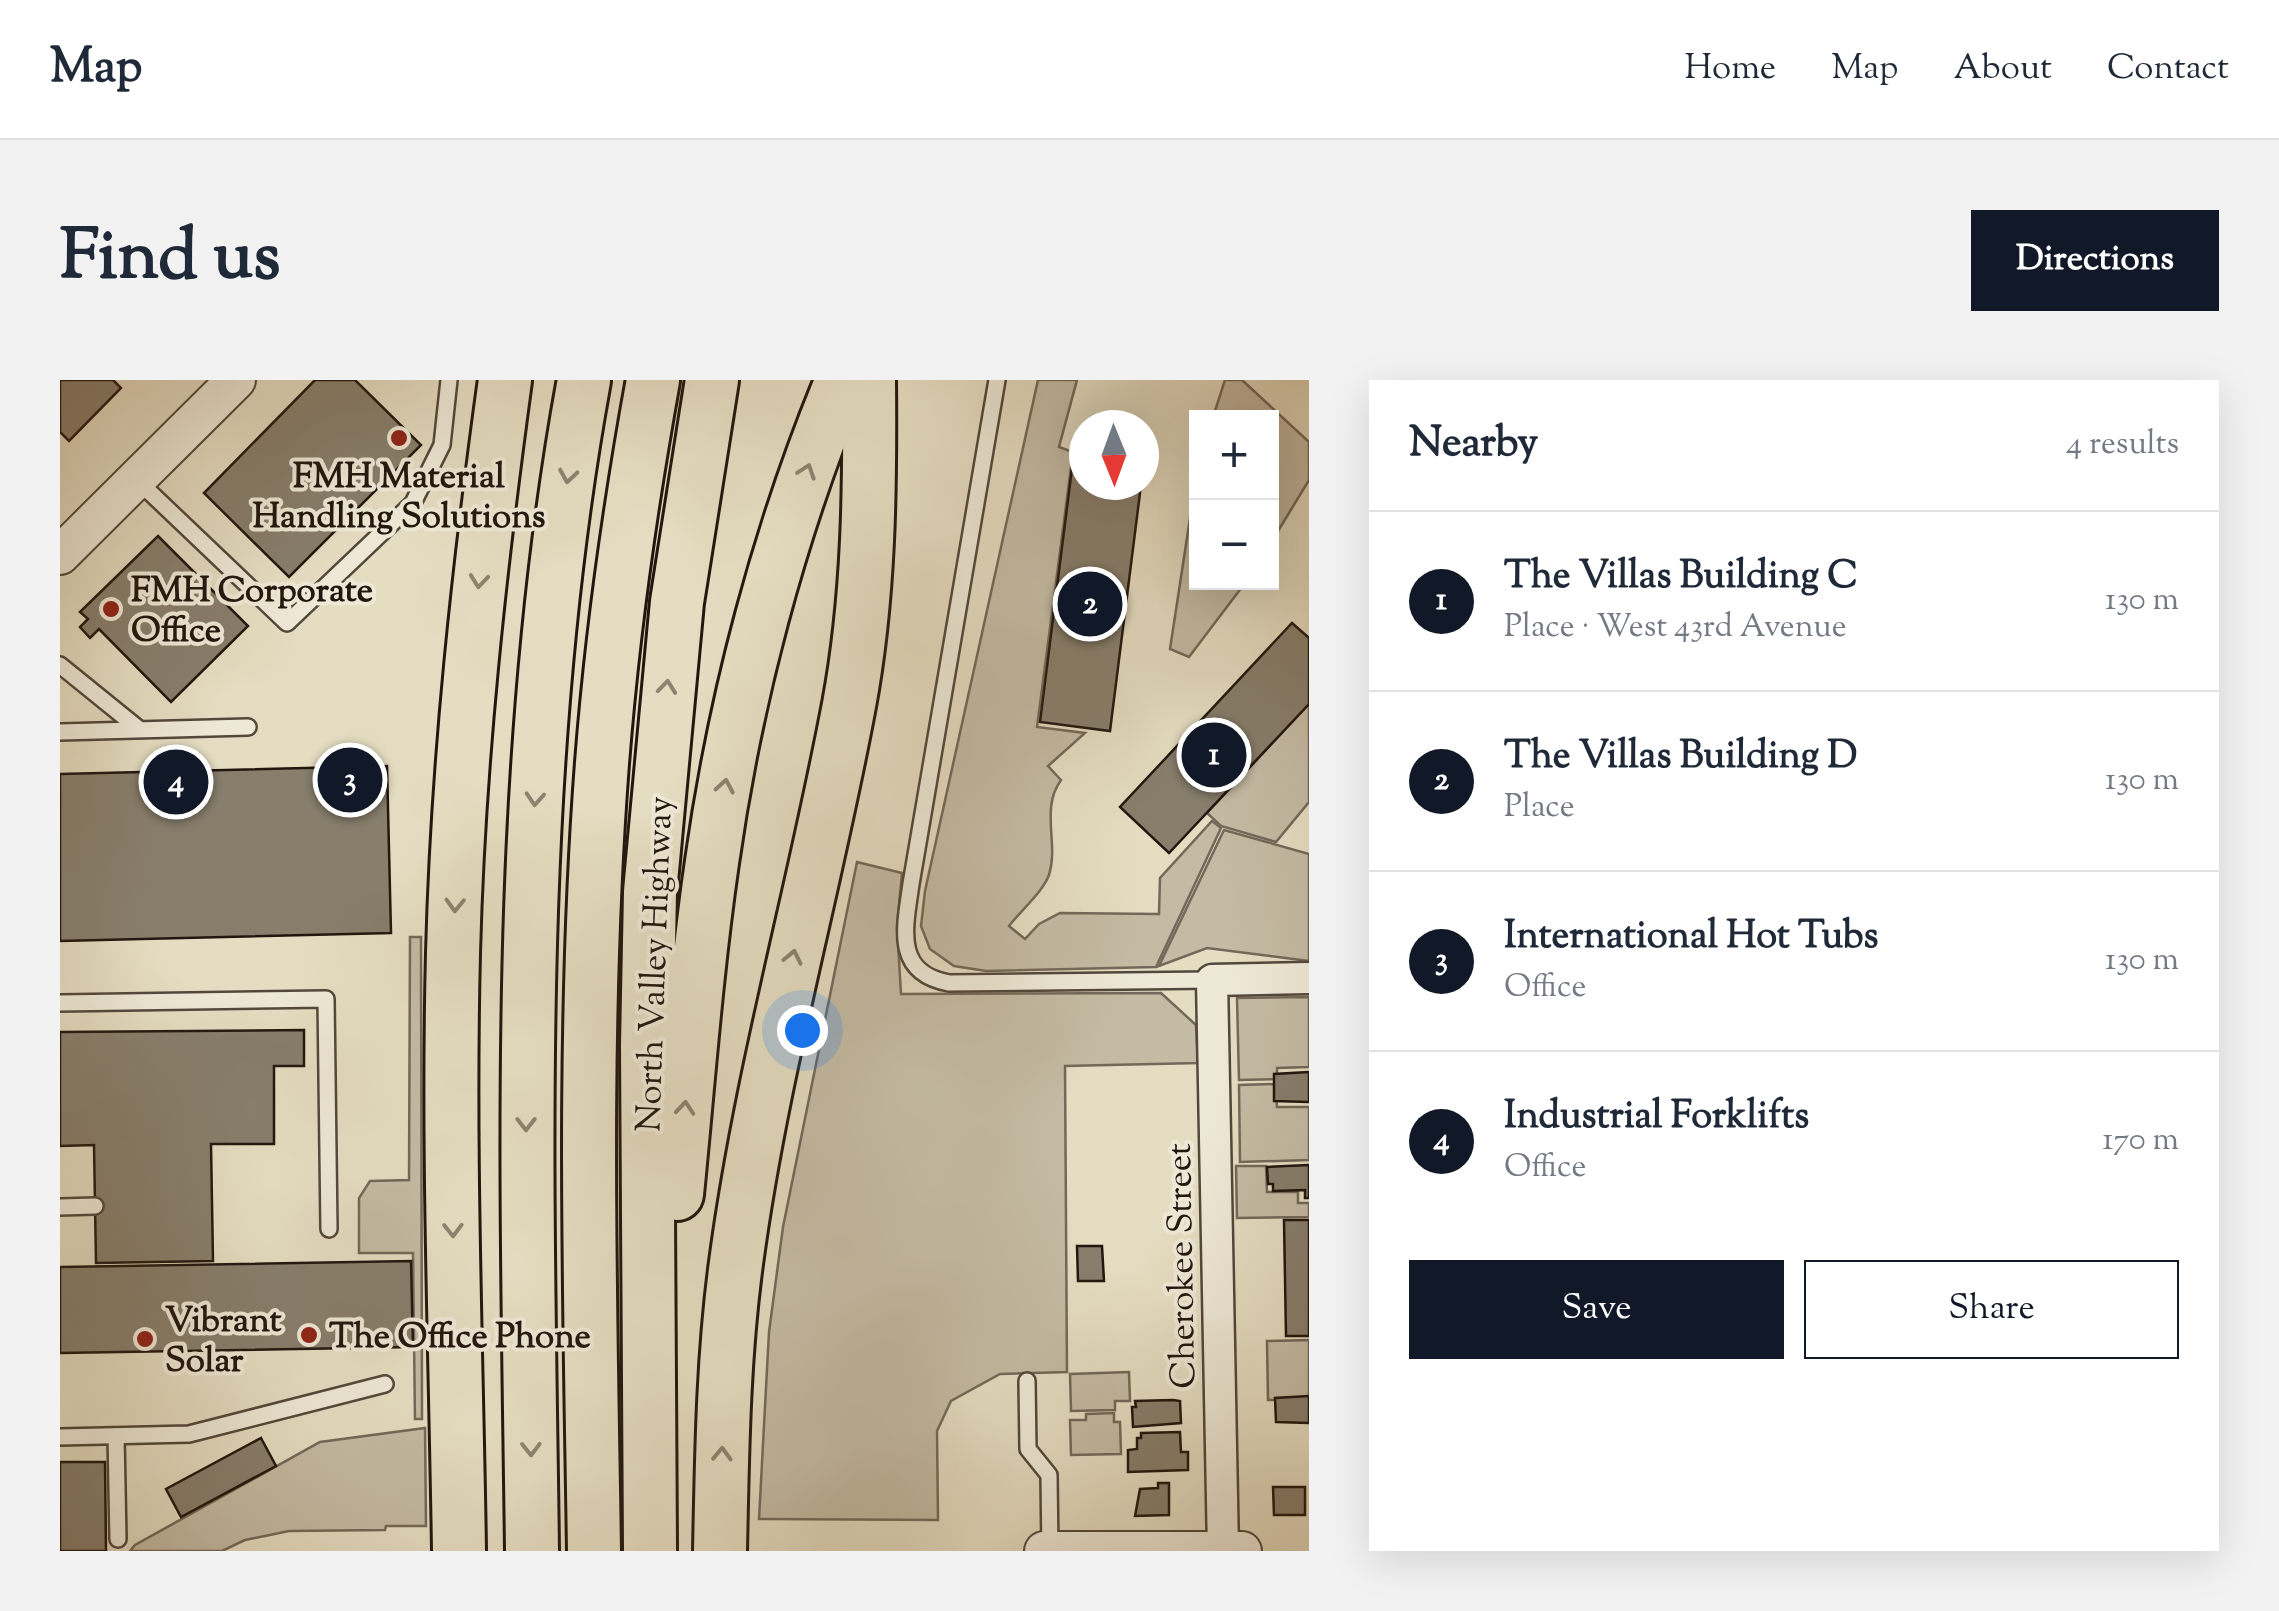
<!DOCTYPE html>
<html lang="en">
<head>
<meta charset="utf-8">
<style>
  :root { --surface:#fff; --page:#f2f2f3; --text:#1f2937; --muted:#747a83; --line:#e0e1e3; --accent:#111827 }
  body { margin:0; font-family:"Sorts Mill Goudy",serif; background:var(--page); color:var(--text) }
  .controls { position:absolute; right:30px; top:30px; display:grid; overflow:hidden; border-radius:0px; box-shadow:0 10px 40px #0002 }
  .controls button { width:90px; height:90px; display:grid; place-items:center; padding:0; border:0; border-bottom:2px solid var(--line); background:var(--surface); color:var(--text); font:50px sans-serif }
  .compass { position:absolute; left:1009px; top:30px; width:90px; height:90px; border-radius:50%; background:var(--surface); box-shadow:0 10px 40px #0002; rotate:179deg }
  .you { position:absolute; left:742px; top:650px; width:35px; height:35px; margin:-25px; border:8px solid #fff; border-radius:50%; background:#1a73e8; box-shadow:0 0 0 15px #1a73e833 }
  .badge { display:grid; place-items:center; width:65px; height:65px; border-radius:50%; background:var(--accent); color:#fff; font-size:32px; font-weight:700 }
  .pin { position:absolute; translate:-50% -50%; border:5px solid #fff; box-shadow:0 2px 10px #0006 }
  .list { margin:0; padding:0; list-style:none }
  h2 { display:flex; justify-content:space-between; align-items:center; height:130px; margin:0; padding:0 40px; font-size:42px }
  h2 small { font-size:32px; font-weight:400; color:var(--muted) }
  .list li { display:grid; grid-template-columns:65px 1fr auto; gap:30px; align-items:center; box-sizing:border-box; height:180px; padding:0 40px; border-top:2px solid var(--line) }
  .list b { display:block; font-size:38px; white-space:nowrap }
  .list p { margin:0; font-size:32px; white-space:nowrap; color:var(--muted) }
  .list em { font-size:32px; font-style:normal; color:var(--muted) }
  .actions { display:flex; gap:20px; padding:30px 40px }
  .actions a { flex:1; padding:22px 0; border:2px solid var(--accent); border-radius:0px; text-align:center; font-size:35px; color:var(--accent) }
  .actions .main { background:var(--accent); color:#fff }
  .map { position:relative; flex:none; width:1249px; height:1171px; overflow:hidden; border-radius:0px }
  header { display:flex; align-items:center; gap:60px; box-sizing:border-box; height:140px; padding:0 50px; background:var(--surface); border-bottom:2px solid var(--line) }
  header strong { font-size:48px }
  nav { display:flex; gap:55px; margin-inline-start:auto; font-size:35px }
  .intro { display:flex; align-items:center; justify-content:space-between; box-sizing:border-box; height:240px; padding:0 60px }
  h1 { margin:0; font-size:70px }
  .button { padding:25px 45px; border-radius:0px; background:var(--accent); color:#fff; font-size:35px; font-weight:700 }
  main { display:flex; gap:60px; padding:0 60px }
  aside { flex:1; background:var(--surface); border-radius:0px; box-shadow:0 10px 40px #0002 }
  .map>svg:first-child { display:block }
</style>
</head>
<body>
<header>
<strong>Map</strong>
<nav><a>Home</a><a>Map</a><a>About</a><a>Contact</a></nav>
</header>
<div class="intro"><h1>Find us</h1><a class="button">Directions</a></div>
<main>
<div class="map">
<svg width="1249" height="1171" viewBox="0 0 1249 1171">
  <rect width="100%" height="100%" fill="#e5ddc2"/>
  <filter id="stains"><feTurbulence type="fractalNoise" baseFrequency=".002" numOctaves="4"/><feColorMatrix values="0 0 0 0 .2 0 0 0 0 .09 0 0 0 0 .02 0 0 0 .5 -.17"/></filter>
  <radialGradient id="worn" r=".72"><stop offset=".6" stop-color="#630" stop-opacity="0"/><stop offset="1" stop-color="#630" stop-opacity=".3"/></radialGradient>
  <g fill="#c4bba4" stroke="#73695a" stroke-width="2.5">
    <path d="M978,0H1017L999,67L1013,72L977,347L1025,353L988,386L1001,400C980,429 999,463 989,495C982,513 961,530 949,546L965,559L979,544L1000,533L1099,534L1100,498L1152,441L1161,448L1096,587L926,591L894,586L870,569L861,546L865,511Z"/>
    <polygon points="1165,0 1182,0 1249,62 1249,100 1212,161 1212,38 1153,37"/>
    <polygon points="1136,99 1136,202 1185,203 1129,277 1110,269"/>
    <polygon points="1249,324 1249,422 1216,462 1161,446 1147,433"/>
    <polygon points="1164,450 1249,474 1249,581 1147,568 1099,586"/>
    <polygon points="797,482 842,493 837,546 841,614 1101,613 1136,645 1138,683 1005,686 1007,992 940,994 891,1021 877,1051 878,1140 699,1139 709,952 723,847"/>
    <polygon points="350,557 361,557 362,1039 355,1039 353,873 299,873 299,818 310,801 349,800"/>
    <polygon points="1249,617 1249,687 1217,688 1217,699 1179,700 1177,618"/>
    <polygon points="1216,704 1217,727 1249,727 1249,780 1180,782 1179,705"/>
    <polygon points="1176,786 1206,786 1207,812 1238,812 1238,823 1249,823 1249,837 1177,838"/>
    <polygon points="1249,960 1249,1019 1208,1020 1207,961"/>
    <polygon points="1069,992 1070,1021 1055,1021 1055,1030 1011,1031 1010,994"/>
    <polygon points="1054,1033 1054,1042 1060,1042 1061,1074 1011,1075 1010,1040 1026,1040 1026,1034"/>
    <polygon points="365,1048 366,1146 326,1146 325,1150 229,1151 185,1160 162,1171 70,1171 75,1165 260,1062"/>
  </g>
  <g fill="#877e6c" stroke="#22170f" stroke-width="2.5">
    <polygon points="0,0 53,0 61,8 9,61 0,52"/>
    <polygon points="255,0 295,0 361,65 229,197 144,113"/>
    <polygon points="1012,88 1024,89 1024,105 1081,105 1050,351 980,342"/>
    <polygon points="98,156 188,246 111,322 39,249 30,258 20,247 28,239 20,232"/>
    <polygon points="1232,243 1249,258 1249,324 1109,473 1060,427"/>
    <polygon points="327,386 331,553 0,561 0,394"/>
    <polygon points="244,650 244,686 214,686 214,764 151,764 153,881 36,883 34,765 0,766 0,652"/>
    <polygon points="1249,692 1249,722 1214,721 1214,694"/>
    <polygon points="1249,785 1249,818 1245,818 1245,810 1213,811 1213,804 1208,804 1207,787"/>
    <polygon points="1224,840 1249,840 1249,956 1226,956"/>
    <polygon points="1017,866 1042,866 1044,901 1018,901"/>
    <polygon points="351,881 353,967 0,973 0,887"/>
    <polygon points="1249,1016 1249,1043 1216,1042 1215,1018"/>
    <polygon points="1113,1020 1120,1021 1121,1043 1073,1047 1072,1027 1076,1027 1075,1021"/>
    <polygon points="1120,1052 1121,1072 1128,1072 1128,1090 1068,1092 1068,1070 1077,1069 1077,1058 1081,1058 1081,1053"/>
    <polygon points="201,1058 216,1086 121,1137 106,1109"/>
    <polygon points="0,1082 45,1082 46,1171 0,1171"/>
    <polygon points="1098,1103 1109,1103 1109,1135 1075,1136 1080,1109 1098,1108"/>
    <polygon points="1213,1107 1245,1107 1245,1135 1214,1135"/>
  </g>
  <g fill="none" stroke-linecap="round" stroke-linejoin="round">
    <g stroke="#53483c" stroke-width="20">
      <g id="service">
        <path d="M937,0L851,504C845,547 833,593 889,603L1152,600"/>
        <polyline points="76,99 227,243 353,123 382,65 389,0"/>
        <polyline points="0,285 79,349"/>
        <polyline points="0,352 188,347"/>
        <polyline points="0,623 266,619 269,849"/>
        <polyline points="0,827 35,826"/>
        <polyline points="967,1001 968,1069 989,1095 990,1171"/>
        <polyline points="56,1056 58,1159"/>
        <polyline points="0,1057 129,1054 325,1004"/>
      </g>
    </g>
    <g stroke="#53483c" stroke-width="35">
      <polyline id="minor" points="1163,1171 1152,600 1249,598"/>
    </g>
    <g stroke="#53483c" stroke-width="42">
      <g id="tertiary">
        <polyline points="0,175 176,0"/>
        <polyline points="984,1171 1182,1171"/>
      </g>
    </g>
    <g stroke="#22170f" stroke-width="58">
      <g id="motorway">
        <path d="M617,814C628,703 636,592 652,482C675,319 719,152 782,0"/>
        <path d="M399,1171C396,972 388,772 393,573C398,381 419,190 445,0"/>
        <path d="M472,1171C467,779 453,387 524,0"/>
        <path d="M534,1171C530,909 522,645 542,383C552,254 570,127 593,0"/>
        <polyline points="590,1171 587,665 590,512 617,222 652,0"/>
        <path d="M660,1171C662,1075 663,979 676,883C701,695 754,512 789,325C809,218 810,109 809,0"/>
      </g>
    </g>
    <use href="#service" stroke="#eee9d7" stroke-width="15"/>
    <use href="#minor" stroke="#eee9d7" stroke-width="30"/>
    <use href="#tertiary" stroke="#eee9d7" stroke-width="38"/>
    <use href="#motorway" stroke="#e5ddc2" stroke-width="52"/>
  </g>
  <defs><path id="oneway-chevron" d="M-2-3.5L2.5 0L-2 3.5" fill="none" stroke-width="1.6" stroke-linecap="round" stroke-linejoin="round" transform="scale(2.5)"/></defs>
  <g stroke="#8d8471">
    <use href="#oneway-chevron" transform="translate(747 91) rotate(-71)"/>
    <use href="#oneway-chevron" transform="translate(508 96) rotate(99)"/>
    <use href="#oneway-chevron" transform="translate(419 201) rotate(96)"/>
    <use href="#oneway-chevron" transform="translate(607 307) rotate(-84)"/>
    <use href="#oneway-chevron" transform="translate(665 406) rotate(-80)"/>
    <use href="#oneway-chevron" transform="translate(475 419) rotate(94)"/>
    <use href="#oneway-chevron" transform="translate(395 525) rotate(92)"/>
    <use href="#oneway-chevron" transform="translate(733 577) rotate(-78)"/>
    <use href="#oneway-chevron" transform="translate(625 728) rotate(-85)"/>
    <use href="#oneway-chevron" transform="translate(466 744) rotate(90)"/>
    <use href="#oneway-chevron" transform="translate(393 850) rotate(89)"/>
    <use href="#oneway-chevron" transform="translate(471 1069) rotate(89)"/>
    <use href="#oneway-chevron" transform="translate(662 1074) rotate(-88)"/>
  </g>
  <g fill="#8f2418" stroke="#eee9d7" stroke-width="4">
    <circle cx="339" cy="58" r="10"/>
    <circle cx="51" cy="229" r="10"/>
    <circle cx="249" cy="955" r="10"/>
    <circle cx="85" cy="959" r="10"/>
  </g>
  <g text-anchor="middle" stroke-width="8" stroke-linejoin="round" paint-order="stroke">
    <g font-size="35" font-weight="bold" fill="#22170f" stroke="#eee9d7" text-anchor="start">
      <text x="339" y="107" text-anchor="middle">FMH Material<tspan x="339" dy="40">Handling Solutions</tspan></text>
      <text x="71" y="221">FMH Corporate<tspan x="71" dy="40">Office</tspan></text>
      <text x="105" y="951">Vibrant<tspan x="105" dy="40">Solar</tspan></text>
      <text x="269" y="967">The Office Phone</text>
    </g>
    <g font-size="35" fill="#22170f" stroke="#eee9d7">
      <text transform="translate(593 584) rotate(-88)" y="12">North Valley Highway</text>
      <text transform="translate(1120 886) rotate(-91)" y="12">Cherokee Street</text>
    </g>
  </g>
  <rect width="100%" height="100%" filter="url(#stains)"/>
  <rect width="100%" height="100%" fill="url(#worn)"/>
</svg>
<div class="controls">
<button>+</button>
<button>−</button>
</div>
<svg class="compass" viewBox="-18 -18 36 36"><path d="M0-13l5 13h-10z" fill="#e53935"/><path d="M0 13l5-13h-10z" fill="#747a83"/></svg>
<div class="you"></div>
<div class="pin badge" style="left:1154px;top:375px">1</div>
<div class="pin badge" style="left:1030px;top:224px">2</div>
<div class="pin badge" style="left:290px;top:400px">3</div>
<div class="pin badge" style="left:116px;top:402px">4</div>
</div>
<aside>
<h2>Nearby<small>4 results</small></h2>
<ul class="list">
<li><span class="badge">1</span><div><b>The Villas Building C</b><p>Place · West 43rd Avenue</p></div><em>130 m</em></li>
<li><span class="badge">2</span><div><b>The Villas Building D</b><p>Place</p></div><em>130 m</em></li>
<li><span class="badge">3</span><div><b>International Hot Tubs</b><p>Office</p></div><em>130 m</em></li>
<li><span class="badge">4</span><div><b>Industrial Forklifts</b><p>Office</p></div><em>170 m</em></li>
</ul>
<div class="actions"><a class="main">Save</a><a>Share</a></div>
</aside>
</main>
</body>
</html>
